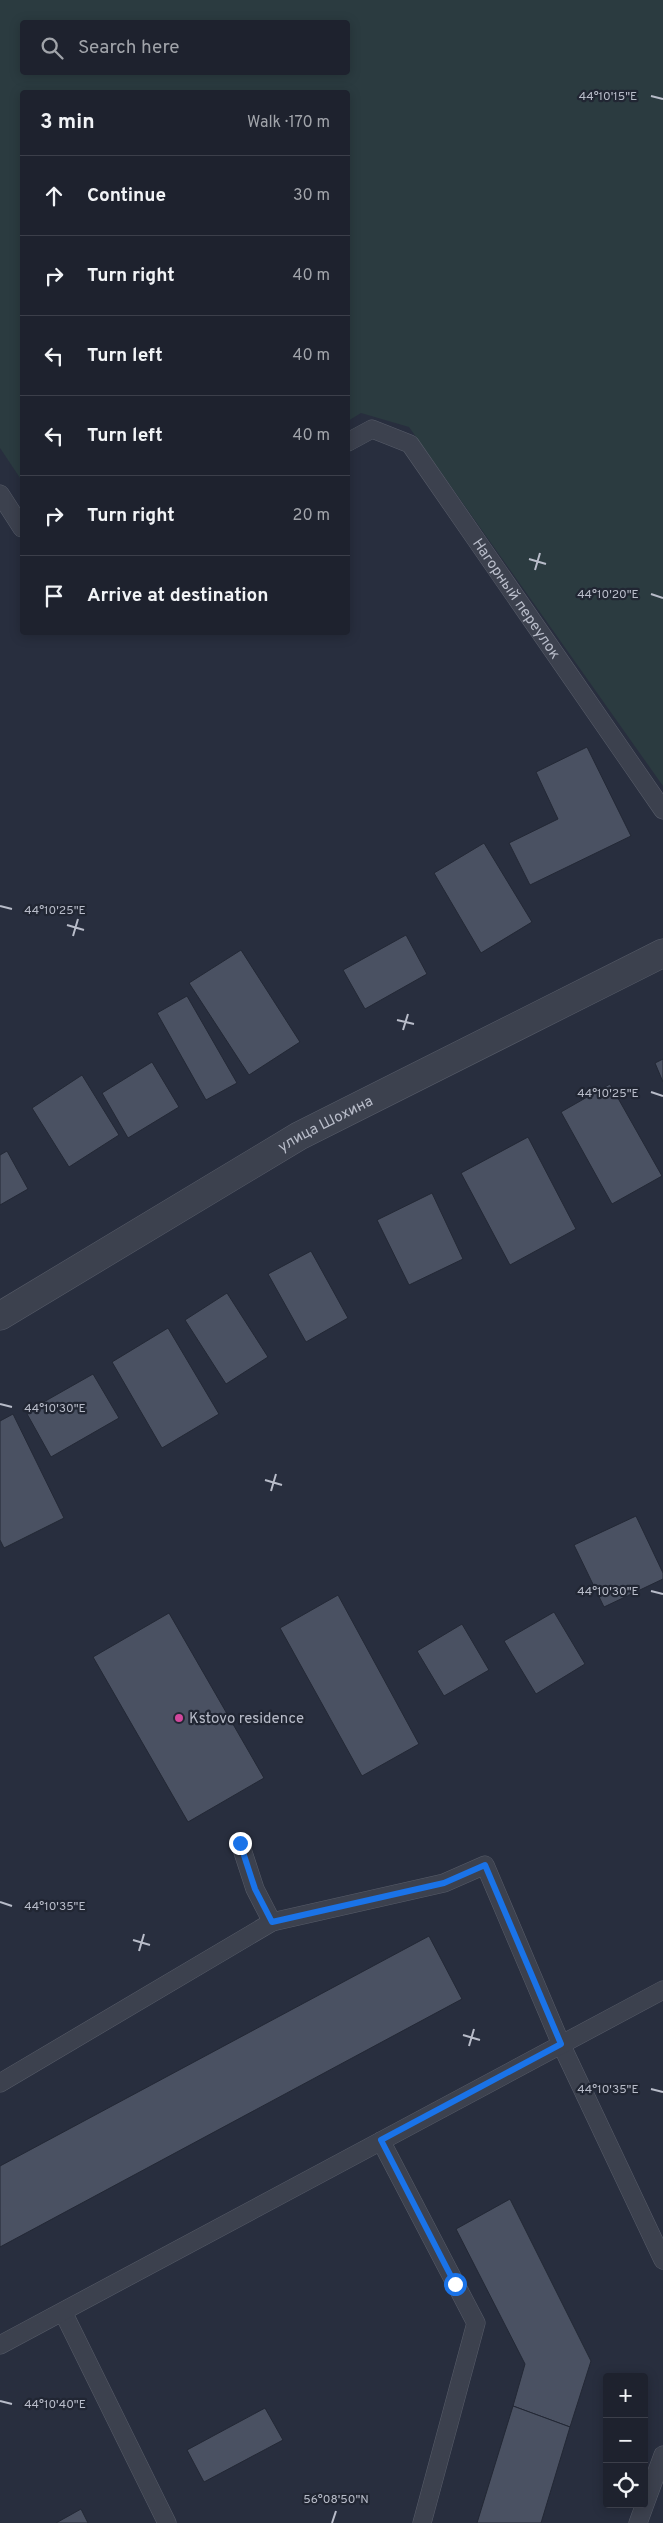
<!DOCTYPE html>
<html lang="en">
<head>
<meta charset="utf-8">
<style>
  :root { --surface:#1e222e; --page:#2b2f3a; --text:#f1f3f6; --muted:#a1a4aa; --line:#3c3f4a }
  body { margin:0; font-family:Overpass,sans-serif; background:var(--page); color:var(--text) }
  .controls { position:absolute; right:15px; bottom:15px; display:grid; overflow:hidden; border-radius:5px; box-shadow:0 2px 12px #0003 }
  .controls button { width:45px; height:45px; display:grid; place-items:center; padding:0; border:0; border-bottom:1px solid var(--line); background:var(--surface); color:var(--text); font:25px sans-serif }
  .stop { position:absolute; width:15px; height:15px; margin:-11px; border:4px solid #1a73e8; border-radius:50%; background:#fff }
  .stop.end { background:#1a73e8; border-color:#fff; box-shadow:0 1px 5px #0008 }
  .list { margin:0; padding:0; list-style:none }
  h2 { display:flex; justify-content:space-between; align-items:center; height:65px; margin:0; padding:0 20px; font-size:21px }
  h2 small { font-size:16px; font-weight:400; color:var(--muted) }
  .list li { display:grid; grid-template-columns:32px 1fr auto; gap:15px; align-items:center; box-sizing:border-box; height:80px; padding:0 20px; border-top:1px solid var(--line) }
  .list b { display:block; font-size:19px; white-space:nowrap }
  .list em { font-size:16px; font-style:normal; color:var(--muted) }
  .icon { flex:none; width:28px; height:28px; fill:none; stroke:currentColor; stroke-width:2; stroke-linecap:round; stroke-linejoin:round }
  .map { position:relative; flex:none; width:663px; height:2523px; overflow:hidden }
  .search { position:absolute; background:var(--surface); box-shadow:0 2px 12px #0003; left:20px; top:20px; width:330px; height:55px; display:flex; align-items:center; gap:12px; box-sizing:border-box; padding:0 18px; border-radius:5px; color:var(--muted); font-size:19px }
  .panel { position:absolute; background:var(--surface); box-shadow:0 2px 12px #0003; left:20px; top:90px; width:330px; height:545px; border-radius:5px }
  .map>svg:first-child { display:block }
</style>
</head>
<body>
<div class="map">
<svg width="663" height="2523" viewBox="0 0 663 2523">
  <rect width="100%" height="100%" fill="#282e3e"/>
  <path fill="#2b3b40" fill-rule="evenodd" d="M0,0H663V786L409,427L361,413L348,421V92H22V481L0,448ZM22,22H348V72H22Z"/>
  <g fill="#4a5162" stroke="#232835">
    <polygon points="587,747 631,836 530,885 509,843 558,819 536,772"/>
    <polygon points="484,843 532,922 481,953 434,873"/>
    <polygon points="406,935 427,974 365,1009 343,970"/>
    <polygon points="241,950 300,1042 249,1075 189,983"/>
    <polygon points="187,996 237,1083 206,1100 157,1013"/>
    <polygon points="663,1059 663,1082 655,1063"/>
    <polygon points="152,1062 179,1107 128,1138 102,1093"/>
    <polygon points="82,1075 119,1135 69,1167 32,1108"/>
    <polygon points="610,1084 662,1176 612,1204 561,1112"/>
    <polygon points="528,1137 576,1229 510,1265 461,1173"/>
    <polygon points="7,1151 28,1189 0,1205 0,1155"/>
    <polygon points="432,1193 463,1259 409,1285 377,1220"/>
    <polygon points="311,1251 348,1318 306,1342 268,1274"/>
    <polygon points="227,1293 268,1357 226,1384 185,1320"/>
    <polygon points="168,1328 219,1414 162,1448 112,1362"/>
    <polygon points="93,1374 119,1418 51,1457 26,1412"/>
    <polygon points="13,1414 64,1518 4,1548 0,1540 0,1421"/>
    <polygon points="636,1516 663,1573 663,1579 604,1607 574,1545"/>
    <polygon points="338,1595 419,1744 362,1776 280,1628"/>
    <polygon points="554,1612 585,1664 536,1694 504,1641"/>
    <polygon points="169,1613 264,1778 188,1822 93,1657"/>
    <polygon points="462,1624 489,1670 444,1696 417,1651"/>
    <polygon points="429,1936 462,1999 0,2247 0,2166"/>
    <polygon points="510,2199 591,2361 570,2427 513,2406 525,2364 456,2229"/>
    <polygon points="513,2406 570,2427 541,2523 477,2523"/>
    <polygon points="265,2408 283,2440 204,2482 187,2450"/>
    <polygon points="81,2509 88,2523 56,2523"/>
  </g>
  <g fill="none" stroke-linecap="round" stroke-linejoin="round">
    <g stroke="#575c69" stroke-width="19">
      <g id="service">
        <path id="s1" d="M348,442L372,429L410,444L663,810"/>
        <polyline points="0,494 22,528"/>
        <polyline points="240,1843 255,1889 272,1922"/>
        <polyline points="0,2083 272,1922 444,1883 485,1865 561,2044 663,2260"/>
        <polyline points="381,2141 476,2323 422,2523"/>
        <polyline points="63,2312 167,2523"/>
        <polyline points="0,2345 663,1990"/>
        <polyline points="638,2523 663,2455"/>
      </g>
    </g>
    <g stroke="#575c69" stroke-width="29">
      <g id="minor">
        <path id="s2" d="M0,1316L299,1136L663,953"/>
      </g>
    </g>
    <use href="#service" stroke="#3c414e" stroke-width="18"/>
    <use href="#minor" stroke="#3c414e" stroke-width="28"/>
  </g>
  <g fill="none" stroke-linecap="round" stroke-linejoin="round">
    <polyline stroke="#1a73e8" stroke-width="6" points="240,1843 255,1889 272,1922 444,1883 485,1865 561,2044 381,2140 455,2284"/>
  </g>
  <path fill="none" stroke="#b8bcc9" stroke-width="2" d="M651,96L663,99M529,559L546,564M535,570L540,553M651,594L663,598M0,906L12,909M67,925L84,930M73,936L78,919M397,1020L414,1024M403,1030L408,1014M651,1092L663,1096M0,1404L12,1407M265,1480L282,1485M271,1491L276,1474M651,1591L663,1594M0,1902L12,1906M133,1940L150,1945M139,1951L144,1934M463,2035L480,2040M469,2046L474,2029M651,2089L663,2092M0,2401L12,2404M332,2523L336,2511"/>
  <circle fill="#d1479c" stroke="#212633" stroke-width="2" cx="179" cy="1718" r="5"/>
  <g text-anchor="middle" stroke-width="4.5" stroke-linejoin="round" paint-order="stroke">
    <g font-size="15" fill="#b8bcc9" stroke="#212633">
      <text dy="5" stroke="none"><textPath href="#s1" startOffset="256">Нагорный переулок</textPath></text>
      <text dy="5" stroke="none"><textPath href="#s2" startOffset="378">улица Шохина</textPath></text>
    </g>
    <g font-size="15" fill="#b8bcc9" stroke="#212633" text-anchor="start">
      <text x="189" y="1723">Kstovo residence</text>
    </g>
  </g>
  <g font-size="12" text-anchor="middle" fill="#b8bcc9" stroke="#212633" stroke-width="4.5" stroke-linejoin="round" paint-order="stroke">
    <text x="608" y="100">44°10'15"E</text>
    <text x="608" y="598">44°10'20"E</text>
    <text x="55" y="914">44°10'25"E</text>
    <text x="608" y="1097">44°10'25"E</text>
    <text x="55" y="1412">44°10'30"E</text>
    <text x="608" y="1595">44°10'30"E</text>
    <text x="55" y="1910">44°10'35"E</text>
    <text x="608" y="2093">44°10'35"E</text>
    <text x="55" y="2408">44°10'40"E</text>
    <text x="336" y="2503">56°08'50"N</text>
  </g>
</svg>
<div class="controls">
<button>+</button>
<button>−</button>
<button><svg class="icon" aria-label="locate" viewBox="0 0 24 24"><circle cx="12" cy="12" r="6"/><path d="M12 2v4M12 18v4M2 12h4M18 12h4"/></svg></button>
</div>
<div class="stop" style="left:455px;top:2284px"></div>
<div class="stop end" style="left:240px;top:1843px"></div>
<div class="search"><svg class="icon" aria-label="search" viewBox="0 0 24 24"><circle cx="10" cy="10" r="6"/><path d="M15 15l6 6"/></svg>Search here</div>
<section class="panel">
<h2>3 min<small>Walk · 170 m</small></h2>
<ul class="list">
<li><svg class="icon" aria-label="ahead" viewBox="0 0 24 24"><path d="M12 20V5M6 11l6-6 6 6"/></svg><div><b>Continue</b></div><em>30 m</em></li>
<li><svg class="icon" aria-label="right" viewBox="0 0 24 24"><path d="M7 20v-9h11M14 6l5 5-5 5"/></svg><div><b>Turn right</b></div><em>40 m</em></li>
<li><svg class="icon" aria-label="left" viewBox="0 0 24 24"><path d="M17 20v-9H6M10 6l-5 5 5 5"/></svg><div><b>Turn left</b></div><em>40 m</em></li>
<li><svg class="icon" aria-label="left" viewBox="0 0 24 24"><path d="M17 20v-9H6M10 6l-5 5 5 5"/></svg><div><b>Turn left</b></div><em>40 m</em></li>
<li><svg class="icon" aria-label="right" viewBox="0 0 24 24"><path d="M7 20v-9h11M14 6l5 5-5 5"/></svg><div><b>Turn right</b></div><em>20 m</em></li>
<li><svg class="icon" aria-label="arrive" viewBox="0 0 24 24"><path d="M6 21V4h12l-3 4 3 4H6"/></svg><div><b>Arrive at destination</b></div></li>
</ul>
</section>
</div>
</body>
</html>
